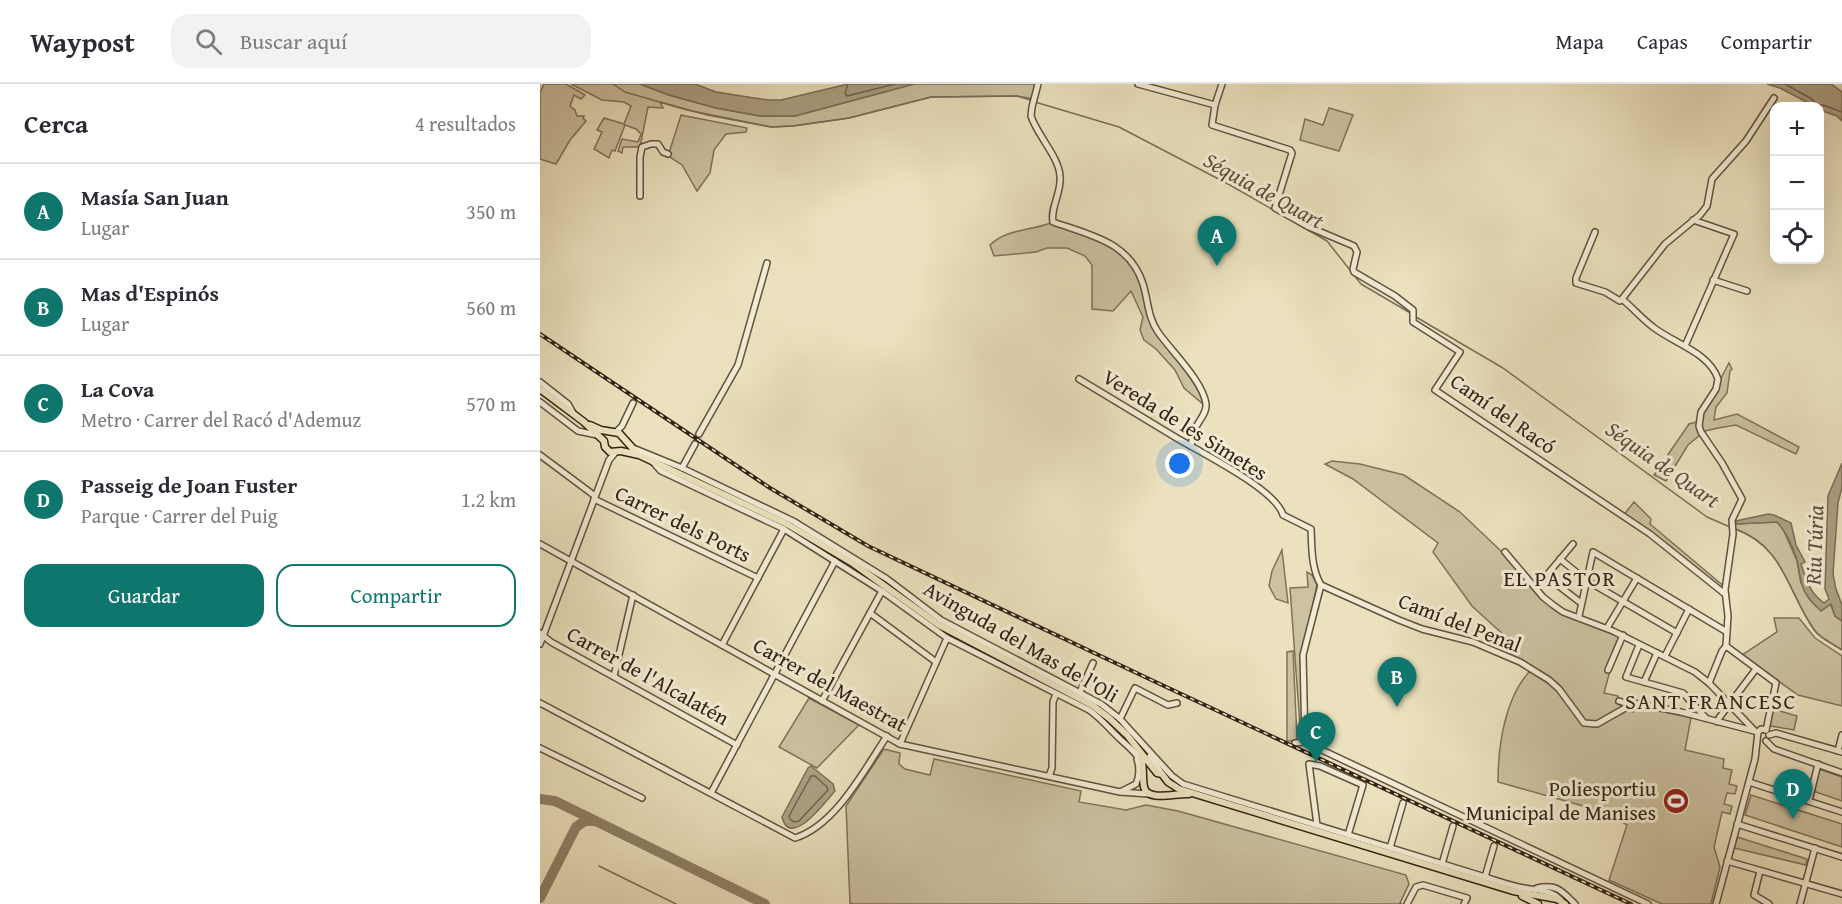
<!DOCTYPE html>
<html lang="es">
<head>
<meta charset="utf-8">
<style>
  :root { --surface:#fff; --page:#f2f2f3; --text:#2b2b33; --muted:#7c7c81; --line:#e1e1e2; --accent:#0f766e }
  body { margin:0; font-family:"Gentium Book Plus",serif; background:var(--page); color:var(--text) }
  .controls { position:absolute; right:18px; top:18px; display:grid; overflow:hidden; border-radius:12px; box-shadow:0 6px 24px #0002 }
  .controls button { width:54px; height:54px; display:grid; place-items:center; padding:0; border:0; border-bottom:2px solid var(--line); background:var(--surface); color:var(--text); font:30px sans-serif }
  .you { position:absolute; left:640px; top:380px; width:21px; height:21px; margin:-15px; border:4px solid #fff; border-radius:50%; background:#1a73e8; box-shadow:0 0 0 9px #1a73e833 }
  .badge { display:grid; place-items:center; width:39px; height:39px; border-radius:50%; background:var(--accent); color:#fff; font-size:20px; font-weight:700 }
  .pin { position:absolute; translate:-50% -50px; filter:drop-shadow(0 2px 3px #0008) }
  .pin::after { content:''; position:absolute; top:32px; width:21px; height:18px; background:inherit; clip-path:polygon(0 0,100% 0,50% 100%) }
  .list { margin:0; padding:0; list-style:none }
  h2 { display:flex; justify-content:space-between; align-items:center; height:78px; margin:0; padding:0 24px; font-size:26px }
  h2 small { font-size:20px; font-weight:400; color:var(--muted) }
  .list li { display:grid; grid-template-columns:39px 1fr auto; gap:18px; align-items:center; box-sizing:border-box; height:96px; padding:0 24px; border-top:2px solid var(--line) }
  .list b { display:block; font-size:22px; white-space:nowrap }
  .list p { margin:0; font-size:20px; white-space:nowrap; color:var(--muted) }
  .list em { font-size:20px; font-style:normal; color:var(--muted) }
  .actions { display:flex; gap:12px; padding:18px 24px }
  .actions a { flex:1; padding:14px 0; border:2px solid var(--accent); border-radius:18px; text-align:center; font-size:21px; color:var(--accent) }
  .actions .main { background:var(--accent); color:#fff }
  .icon { flex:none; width:33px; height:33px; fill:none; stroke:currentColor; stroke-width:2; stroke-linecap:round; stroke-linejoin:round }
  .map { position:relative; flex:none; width:1302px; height:820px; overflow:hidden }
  header { display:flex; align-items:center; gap:36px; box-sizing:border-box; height:84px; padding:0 30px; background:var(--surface); border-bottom:2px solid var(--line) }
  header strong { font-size:28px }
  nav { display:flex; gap:33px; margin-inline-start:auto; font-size:21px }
  .search { width:420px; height:54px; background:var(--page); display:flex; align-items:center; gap:15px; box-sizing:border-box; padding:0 21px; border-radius:18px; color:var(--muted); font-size:22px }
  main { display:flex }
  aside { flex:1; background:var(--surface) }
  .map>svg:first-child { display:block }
</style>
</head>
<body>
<header>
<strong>Waypost</strong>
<div class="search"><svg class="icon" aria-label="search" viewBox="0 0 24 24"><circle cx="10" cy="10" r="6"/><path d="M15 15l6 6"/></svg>Buscar aquí</div>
<nav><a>Mapa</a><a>Capas</a><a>Compartir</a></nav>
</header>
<main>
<aside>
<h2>Cerca<small>4 resultados</small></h2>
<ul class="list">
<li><span class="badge">A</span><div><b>Masía San Juan</b><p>Lugar</p></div><em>350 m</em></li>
<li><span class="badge">B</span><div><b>Mas d'Espinós</b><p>Lugar</p></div><em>560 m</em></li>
<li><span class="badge">C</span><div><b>La Cova</b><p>Metro · Carrer del Racó d'Ademuz</p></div><em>570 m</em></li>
<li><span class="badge">D</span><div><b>Passeig de Joan Fuster</b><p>Parque · Carrer del Puig</p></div><em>1.2 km</em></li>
</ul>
<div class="actions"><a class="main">Guardar</a><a>Compartir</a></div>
</aside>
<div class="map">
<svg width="1302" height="820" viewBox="0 0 1302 820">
  <rect width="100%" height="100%" fill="#ebe1be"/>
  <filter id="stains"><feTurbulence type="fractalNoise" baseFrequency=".00333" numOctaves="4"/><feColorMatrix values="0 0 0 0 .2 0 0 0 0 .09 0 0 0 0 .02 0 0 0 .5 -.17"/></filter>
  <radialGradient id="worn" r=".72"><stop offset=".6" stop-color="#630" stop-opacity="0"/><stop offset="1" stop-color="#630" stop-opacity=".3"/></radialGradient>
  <g fill="#ccc1a1" stroke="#7f725a" stroke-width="1.5">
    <polygon points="4,0 26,0 45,11 41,15 34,11 30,22 35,26 37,32 44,32 43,34 46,37 30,56 16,80 0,75 0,9"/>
    <polygon points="31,0 100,0 129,11 176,24 220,32 255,32 374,0 498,0 494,15 477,12 391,13 309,34 253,42 231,43 167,31 120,18 123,24 108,23 100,63 83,63 82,69 78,67 82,55 98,58 101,50 96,45 85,41 75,67 72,66 69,74 54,65 62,48 57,46 64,34 84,40 91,22 84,18 62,16"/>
    <polygon points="789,24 813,31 799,67 760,56 765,35 783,41"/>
    <polygon points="141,31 207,44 206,48 186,50 174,66 170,89 157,107 142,81 130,73 129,69"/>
    <path d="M513,138L569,158L599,188L611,235L665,316L663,320L644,304L635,286L616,265L604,256L600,246L603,233L591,207L573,227L552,225V181L545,172L527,164H507L496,168L454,172L450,161C467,144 493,147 513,138Z"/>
    <polygon points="1189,279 1192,285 1190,287 1187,309 1176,323 1174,336 1197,330 1259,363 1256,370 1196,341 1178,344 1165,347 1148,361 1126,397 1114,391 1149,340 1160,337 1161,332"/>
    <path d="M792,377L820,380L864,391L920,428L963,469L1012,523L1079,553L1064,609L1078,612L1076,619L1093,628L1094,619L1151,634L1145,666L1184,675L1183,684L1192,686L1189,700L1197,702L1195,710L1187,709L1184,720L1192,722L1190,730L1182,728L1174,763L1180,783L1171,820H1122L1069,796L1087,741L1068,729L958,698C958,662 965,612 991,586L967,571V554L932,522L893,468L898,459L813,395L785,380Z"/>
    <polygon points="1094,418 1111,435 1110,440 1186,504 1185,510 1083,432"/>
    <path d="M1237,438L1243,445L1257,477L1261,499L1281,527L1290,519L1295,532L1302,537V566C1294,560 1281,555 1275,547C1247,508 1245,462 1193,444L1195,440Z"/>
    <polygon points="742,466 748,519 736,515 729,502 732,487"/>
    <polygon points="767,488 772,491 777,501 762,569 763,657 747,657 747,568 753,567 757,654 761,656 750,504 768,503"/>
    <polygon points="1234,534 1259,534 1275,554 1302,572 1302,622 1258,611 1202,571 1237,548"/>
    <polygon points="269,614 319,641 277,684 239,663"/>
    <polygon points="1233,625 1257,632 1254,646 1231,642 1229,639"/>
    <polygon points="344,665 360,669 359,680 365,685 390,691 394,675 541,707 539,718 586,726 606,721 638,727 866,791 869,800 860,819 862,820 313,820 310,819 306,722"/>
    <polygon points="1279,685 1302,693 1302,717 1273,707"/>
    <polygon points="1211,711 1302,740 1302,763 1205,731"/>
    <polygon points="1197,753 1267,775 1266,781 1194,764"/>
  </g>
  <g fill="#aca084" stroke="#7b6e57" stroke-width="1.5">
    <polygon points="100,0 155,0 176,8 228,16 241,16 308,0 374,0 255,32 220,32 176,24 129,11"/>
    <polygon points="1227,0 1291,0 1302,8 1302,37 1297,32 1280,26 1280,22 1274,22 1240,4"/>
    <path d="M1302,379V403L1298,419L1293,490L1296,505L1302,521V537L1295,532L1291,520L1281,527C1277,523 1271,518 1268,513C1260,503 1260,489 1257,476C1253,463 1246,448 1237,438L1195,440L1196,437L1228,430L1234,431L1251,439L1256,461L1265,478L1261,480C1267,497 1269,508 1284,519L1289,515L1285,505L1288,412Z"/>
    <path d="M271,682L293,700L295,707C286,717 250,766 242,733L268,684Z"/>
  </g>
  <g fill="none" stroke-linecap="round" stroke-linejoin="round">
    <g stroke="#6f614c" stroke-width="1.5">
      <polyline points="308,0 305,9 307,12 355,0"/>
      <polyline points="1245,0 1272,15 1276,21 1283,21 1302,28"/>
      <polygon points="271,692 275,692 287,703 288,706 259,737 254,738 250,735 249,732"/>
    </g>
    <g stroke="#7b6e57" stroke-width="1.5">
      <polyline points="73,0 85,8 147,26 231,43 253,42 309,34 391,13 477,12 490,16"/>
      <polyline points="495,18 579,43 690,101 787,157 821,200 872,230"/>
      <polyline points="876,233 963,284 1167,433 1190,443"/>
      <path d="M1195,445C1245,462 1248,510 1275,547C1281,555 1294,560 1302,566"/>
      <polyline points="59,782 136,820"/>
    </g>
    <g stroke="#8e8268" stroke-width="10">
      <polyline points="0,715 15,717 225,820"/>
      <polyline points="0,814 36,743 45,737 55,737"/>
    </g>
    <g stroke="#60523e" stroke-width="8">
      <g id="minor">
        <path d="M498,0L492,23L491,32C497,51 519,73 520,92C522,108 510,124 513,138C550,151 590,158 603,200C608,216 608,234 618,248C631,267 663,297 666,320C667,329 659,336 655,345C653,350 652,356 651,362"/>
        <polyline points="598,0 675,21 672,41 750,66 752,69 735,124 769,143 814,162 817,168 813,185 814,188 855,212 873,226 873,238 920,268 895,306 1110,450 1185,510"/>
        <polyline points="675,21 682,0"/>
        <polyline points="100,112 100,73 102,63 111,60 118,60 123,68 128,70"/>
        <polyline points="1055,148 1036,194 1036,199 1065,208 1080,217 1082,215"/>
        <polyline points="1173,196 1207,207"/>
        <polyline points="1145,262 1194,150 1153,136"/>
        <path d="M539,295C571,314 603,334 635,353C658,367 736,405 743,431L771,445C772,464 771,484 781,501"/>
        <polyline points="0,298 28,320 33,329"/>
        <polyline points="0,318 38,347 57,351"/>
        <polyline points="76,348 82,342 93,319"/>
        <polyline points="159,350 198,281 227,179"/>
        <path d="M93,364L142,384L253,437L347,495L401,536L561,620L580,635L632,692L643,700L945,793C958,797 971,802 984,804C999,807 1009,805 1021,816"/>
        <polyline points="0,371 55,412"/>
        <path d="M111,376L121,387L244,445L342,507L407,554L549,626C562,635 570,646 581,656C589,663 595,668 601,677"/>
        <polyline points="142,384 155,360"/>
        <polyline points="54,415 218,494"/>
        <polyline points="0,460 360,660 580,708 608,710"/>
        <polyline points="1033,460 1006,492 1041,519"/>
        <polyline points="965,468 1003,513 1013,521 1023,528 1073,547 1155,588 1169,599 1214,646"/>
        <polyline points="1020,475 1046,496 1137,549"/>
        <polyline points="781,501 859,536 882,545 933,558 980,578 1009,596 1019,605 1044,639 1057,640 1094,619 1141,628 1218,648 1221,645 1226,646"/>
        <polyline points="330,529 396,578"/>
        <polyline points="1039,532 1053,468 1187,548"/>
        <polyline points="1067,544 1097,494"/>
        <polyline points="0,549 11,558 197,661"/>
        <polyline points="0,560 69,376 75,369"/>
        <polyline points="182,561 244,445"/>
        <polyline points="1099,561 1086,593 1143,609 1166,634"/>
        <polyline points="1186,562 1236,599 1226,646"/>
        <polyline points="1125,572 1149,525"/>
        <polyline points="1068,586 1083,551"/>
        <polyline points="74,592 93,511"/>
        <polyline points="1104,598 1117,569"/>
        <path d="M1169,599L1182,567L1186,562L1188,532L1185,506L1193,450L1192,436L1202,415L1182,379L1161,348L1159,342L1161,328L1176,305L1178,295C1169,268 1133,259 1113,243C1102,235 1093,224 1082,215L1125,160L1160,131L1167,122L1172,95L1206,57L1234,14"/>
        <polyline points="540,608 553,579"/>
        <polyline points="282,617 342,507"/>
        <polyline points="1079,617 1091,621"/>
        <path d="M0,619L255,754C296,741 324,686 347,652"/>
        <polyline points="580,635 595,604 628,621 637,619"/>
        <polyline points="1178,638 1179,634 1216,585"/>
        <polyline points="1229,651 1236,649 1302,668"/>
        <polyline points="1226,657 1234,665 1302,689"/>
        <polyline points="765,658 763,571 781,501"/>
        <polyline points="755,659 765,658 1108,820"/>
        <polyline points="360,660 407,554"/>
        <polyline points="0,664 102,714"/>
        <polyline points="1298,667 1302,651"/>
        <polyline points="610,672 622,690"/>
        <polyline points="509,692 512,684 513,618 516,610"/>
        <polyline points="1209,698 1302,728"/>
        <path d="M580,708L596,700C600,691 600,684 597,675"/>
        <polyline points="171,709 295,477"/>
        <polyline points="1269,717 1278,680"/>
        <polyline points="1197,740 1302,773"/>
        <polyline points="777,741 769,680 780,682 823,701 808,751"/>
        <polyline points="850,764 863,719"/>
        <polyline points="1187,777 1302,810"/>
        <polyline points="902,780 913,742"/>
        <polyline points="1220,787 1214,811 1229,820"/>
        <polyline points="945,793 954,762"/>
        <path d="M997,804C1017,800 1021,806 1035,820"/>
        <polyline points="867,820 876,803 883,801 927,814 924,820"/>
        <polyline points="1176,820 1215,675 1218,648"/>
        <polyline points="1260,820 1275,764"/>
      </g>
    </g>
    <g stroke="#322213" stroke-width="9">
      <g id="major">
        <polyline points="0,305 44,338 64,357 65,363 70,368 81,367 99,371 247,440 314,480 399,541 552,621 569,634 587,651 617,689 622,690 628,698 639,705 973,807 1017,815 1025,820"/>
        <polyline points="50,341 61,346 79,349 97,369"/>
        <path d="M601,673C604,683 602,693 604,703C607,718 636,709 649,710"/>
        <polyline points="982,812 998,820"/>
      </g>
    </g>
    <use href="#minor" stroke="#f2ecd5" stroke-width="5"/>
    <use href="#major" stroke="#ebe1be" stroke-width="6"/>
    <g stroke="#322213" stroke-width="4">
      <polyline id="rail" points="0,250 230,404 328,462 622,601 1091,820"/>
    </g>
    <use href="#rail" stroke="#f2ecd5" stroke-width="1.5" stroke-dasharray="4.5" stroke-linecap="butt"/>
  </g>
  <defs>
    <g id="stadium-disc" transform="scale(1.35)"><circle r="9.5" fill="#8f2418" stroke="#f2ecd5"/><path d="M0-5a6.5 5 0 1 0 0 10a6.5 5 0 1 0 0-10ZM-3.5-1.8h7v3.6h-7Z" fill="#fff"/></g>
  </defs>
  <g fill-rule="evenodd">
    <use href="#stadium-disc" x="1136" y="717"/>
  </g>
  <g text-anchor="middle" stroke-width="6" stroke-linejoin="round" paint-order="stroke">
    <g font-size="21" fill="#322213" stroke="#f2ecd5">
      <text transform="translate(963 330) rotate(35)" y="7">Camí del Racó</text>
      <text transform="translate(645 341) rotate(32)" y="7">Vereda de les Simetes</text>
      <text transform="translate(143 440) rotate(26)" y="7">Carrer dels Ports</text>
      <text transform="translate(920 539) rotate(21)" y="7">Camí del Penal</text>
      <text transform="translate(481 558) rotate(30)" y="7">Avinguda del Mas de l'Oli</text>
      <text transform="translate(108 592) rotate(29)" y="7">Carrer de l'Alcalatén</text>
      <text transform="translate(290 601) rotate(29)" y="7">Carrer del Maestrat</text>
    </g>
    <g font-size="21" fill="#322213" stroke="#f2ecd5" text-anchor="end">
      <text x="1116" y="712">Poliesportiu<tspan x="1116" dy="24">Municipal de Manises</tspan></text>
    </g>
    <g font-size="22" font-style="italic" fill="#5d4e3b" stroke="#f2ecd5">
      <text transform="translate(724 106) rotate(29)" y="8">Séquia de Quart</text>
      <text transform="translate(1123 380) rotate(35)" y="8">Séquia de Quart</text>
      <text transform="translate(1274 461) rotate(-88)" y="8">Riu Túria</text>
    </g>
    <g font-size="22" letter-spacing="1.5" fill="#322213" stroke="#f2ecd5">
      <text x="1020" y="502">EL PASTOR</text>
      <text x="1171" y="625">SANT FRANCESC</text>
    </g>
  </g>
  <rect width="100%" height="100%" filter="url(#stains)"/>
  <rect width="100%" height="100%" fill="url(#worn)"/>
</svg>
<div class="controls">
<button>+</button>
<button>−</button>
<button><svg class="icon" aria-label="locate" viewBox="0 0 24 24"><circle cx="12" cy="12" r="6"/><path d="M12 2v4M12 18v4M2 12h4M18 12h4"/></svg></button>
</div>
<div class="you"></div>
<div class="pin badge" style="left:677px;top:182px">A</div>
<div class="pin badge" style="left:857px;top:623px">B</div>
<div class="pin badge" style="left:776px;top:678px">C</div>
<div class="pin badge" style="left:1253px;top:735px">D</div>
</div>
</main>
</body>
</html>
